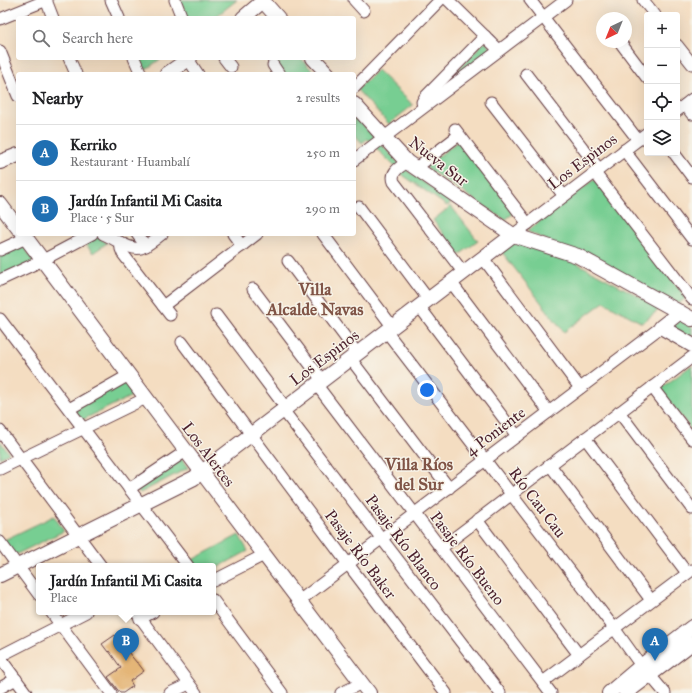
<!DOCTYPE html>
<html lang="en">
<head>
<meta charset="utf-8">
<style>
  :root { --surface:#fff; --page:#f6f6f6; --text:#202124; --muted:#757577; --line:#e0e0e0; --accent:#1f6fb2 }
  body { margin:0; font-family:"IM FELL Great Primer",serif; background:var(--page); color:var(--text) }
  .controls { position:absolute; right:12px; top:12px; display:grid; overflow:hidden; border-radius:4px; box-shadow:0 4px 16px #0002 }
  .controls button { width:36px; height:36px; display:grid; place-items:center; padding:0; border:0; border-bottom:1px solid var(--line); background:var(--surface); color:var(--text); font:20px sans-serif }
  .compass { position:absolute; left:596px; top:12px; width:36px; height:36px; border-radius:50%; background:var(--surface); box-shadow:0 4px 16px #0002; rotate:223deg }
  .you { position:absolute; left:427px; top:390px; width:14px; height:14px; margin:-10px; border:3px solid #fff; border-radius:50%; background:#1a73e8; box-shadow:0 0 0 6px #1a73e833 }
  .badge { display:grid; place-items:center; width:26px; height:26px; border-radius:50%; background:var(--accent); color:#fff; font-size:13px; font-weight:700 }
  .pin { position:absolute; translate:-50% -33px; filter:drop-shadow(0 1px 2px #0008) }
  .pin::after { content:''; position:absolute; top:21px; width:14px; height:12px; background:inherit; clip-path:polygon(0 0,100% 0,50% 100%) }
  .popup { position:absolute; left:36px; top:563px; width:180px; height:52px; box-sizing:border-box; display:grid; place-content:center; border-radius:4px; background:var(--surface); filter:drop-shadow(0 1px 3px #0005); font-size:13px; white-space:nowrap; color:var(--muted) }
  .popup b { font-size:15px; color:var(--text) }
  .popup::after { content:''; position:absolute; left:50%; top:100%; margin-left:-8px; border:8px solid transparent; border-top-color:var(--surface) }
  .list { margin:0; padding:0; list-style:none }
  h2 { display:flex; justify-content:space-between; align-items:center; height:52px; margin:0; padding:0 16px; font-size:17px }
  h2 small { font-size:13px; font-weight:400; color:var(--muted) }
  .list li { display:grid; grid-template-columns:26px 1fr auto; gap:12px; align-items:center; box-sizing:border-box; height:56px; padding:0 16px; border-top:1px solid var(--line) }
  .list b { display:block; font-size:15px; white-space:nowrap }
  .list p { margin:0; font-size:13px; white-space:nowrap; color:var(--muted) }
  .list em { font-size:13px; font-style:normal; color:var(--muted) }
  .icon { flex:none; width:22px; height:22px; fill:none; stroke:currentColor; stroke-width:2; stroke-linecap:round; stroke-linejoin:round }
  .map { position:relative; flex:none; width:692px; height:693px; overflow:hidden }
  .search { position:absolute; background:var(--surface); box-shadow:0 4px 16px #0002; left:16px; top:16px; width:340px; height:44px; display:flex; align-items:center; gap:10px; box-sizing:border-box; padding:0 14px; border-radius:4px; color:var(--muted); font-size:15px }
  .panel { position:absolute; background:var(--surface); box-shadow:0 4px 16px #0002; left:16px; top:72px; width:340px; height:164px; border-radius:4px }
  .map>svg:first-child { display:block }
</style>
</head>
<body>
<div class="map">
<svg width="692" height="693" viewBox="0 0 692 693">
  <rect width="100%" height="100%" fill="#f7f3e8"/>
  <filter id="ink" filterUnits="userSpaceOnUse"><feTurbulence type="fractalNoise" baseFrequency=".025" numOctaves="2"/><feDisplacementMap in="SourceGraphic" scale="8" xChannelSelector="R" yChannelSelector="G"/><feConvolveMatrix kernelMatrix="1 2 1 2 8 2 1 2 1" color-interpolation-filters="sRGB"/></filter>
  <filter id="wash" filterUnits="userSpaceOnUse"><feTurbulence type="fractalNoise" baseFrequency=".012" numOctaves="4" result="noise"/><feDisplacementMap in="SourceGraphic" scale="16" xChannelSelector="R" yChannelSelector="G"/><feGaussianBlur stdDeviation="0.9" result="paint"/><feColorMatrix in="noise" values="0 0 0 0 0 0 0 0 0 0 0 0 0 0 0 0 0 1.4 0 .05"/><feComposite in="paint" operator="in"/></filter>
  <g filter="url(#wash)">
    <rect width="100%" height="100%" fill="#f4ddc1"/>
    <g fill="#77ce92" stroke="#60765e">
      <polygon points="180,0 237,0 214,18 187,18"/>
      <polygon points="483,43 487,43 492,52 430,100"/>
      <polygon points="145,58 162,58 142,72 137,61"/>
      <polygon points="279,58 301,58 315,74 284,74 274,62"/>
      <polygon points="377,70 413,105 389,124 357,90"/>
      <polygon points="354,115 399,163 409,172 452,202 447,206 404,176 367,139 362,143 354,134"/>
      <polygon points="459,140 515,212 505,220 425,167"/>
      <polygon points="595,179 686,298 678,304 527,231"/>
      <polygon points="451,206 478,241 459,255 433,220"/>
      <polygon points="96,237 100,238 107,243 93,253 84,242"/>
      <polygon points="511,239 556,252 661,308 642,323 604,302 564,332 498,247"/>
      <polygon points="21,243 34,261 0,278 0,254"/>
      <polygon points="680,320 692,327 692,339 671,327"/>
      <polygon points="692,365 692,431 660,389"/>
      <polygon points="120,376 134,395 82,420 69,402"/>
      <polygon points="0,441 9,453 0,458"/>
      <polygon points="177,453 188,468 140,493 131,482"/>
      <polygon points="54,516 64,531 15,555 4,540"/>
      <polygon points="239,535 248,551 213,570 213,566 195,566 192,560"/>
    </g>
    <g id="blocks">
      <polygon fill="#e4b577" points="115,635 128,652 137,663 138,663 144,671 130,681 133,686 123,693 120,693 108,677 121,668 109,651 108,652 102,644"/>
    </g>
  </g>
  <g filter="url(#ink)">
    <use href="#blocks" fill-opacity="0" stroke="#643c42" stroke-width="1"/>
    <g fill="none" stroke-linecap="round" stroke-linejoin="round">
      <g stroke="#643c42" stroke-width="13">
        <g id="minor">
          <polyline points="46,0 53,18"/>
          <polyline points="111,0 119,18"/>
          <polyline points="175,0 182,18"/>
          <polyline points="354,0 364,11"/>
          <polyline points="448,0 499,50"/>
          <polyline points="530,0 638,140"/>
          <polyline points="643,0 655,15"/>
          <polyline points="0,19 47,0"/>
          <polyline points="620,42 647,78"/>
          <polyline points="677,45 692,64"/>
          <polyline points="0,51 18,96"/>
          <polyline points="69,58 76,74"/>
          <polyline points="134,58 141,74"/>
          <polyline points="224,58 231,67"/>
          <polyline points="188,59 198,74"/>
          <polyline points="273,65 279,74"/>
          <polyline points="526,74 599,169"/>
          <polyline points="354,88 440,0"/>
          <polyline points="491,102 564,196"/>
          <polyline points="685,105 692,114"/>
          <polyline points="423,106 422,102 425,97 485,36"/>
          <polyline points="677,111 692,99"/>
          <polyline points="455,129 528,224"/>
          <polyline points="624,150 692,239"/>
          <polyline points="674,153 692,177"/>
          <polyline points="354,160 566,0"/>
          <path d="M407,162C400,167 390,172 394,182L463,272"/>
          <polyline points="416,168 459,135"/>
          <polyline points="595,173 692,299"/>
          <polyline points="359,207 428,299"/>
          <path d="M103,234C114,238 130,251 141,248C149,245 156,239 162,234"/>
          <polyline points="137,234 146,246"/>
          <polyline points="233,234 242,246"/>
          <polyline points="323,234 392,326"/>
          <polyline points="513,235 647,133"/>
          <polyline points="120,242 121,249 123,254 170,315"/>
          <polyline points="0,250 26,238"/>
          <polyline points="483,258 580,388"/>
          <polyline points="288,261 357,353"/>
          <polyline points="0,280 43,260 92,234"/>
          <polyline points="451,282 549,412"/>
          <polyline points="253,289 322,380"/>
          <polyline points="163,306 257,234"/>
          <polyline points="419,306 517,436"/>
          <polyline points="216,315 286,408"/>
          <polyline points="0,319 188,566"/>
          <polyline points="386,331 614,628 637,660 665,693"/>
          <polyline points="182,342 348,564 446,693"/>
          <polyline points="350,358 449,488"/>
          <polyline points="316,384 551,693"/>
          <polyline points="652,387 692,439"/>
          <polyline points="69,409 129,375"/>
          <polyline points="283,410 500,693"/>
          <polyline points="619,412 692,509"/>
          <polyline points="0,431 101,566"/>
          <polyline points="585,438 687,573"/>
          <polyline points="550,465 651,600"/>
          <polyline points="0,469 146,398"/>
          <polyline points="129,489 186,451"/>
          <polyline points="477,520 579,655"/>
          <polyline points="0,542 39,595"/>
          <polyline points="441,548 692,357"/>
          <polyline points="213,581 264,555"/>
          <polyline points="213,600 282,693"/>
          <polyline points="299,601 661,327"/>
          <polyline points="51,612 111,693"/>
          <polyline points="136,612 196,693"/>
          <polyline points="140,619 153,612"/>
          <polyline points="0,656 86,612"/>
          <polyline points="0,658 26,693"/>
          <polyline points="543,682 692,570"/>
          <polyline points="0,688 16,679"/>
          <polyline points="170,693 189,684"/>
          <polyline points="341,693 362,683"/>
        </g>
      </g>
      <g stroke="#643c42" stroke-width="16">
        <g id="tertiary">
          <polyline points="262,0 278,18"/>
          <polyline points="243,18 263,1"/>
          <polyline points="313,58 328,74"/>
          <polyline points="167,74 190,58"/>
          <polyline points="354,104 384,137 407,162 513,235 578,256 692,319"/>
          <polyline points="0,162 18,155"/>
          <polyline points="0,204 18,228"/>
          <polyline points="23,234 210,483 369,693"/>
          <polyline points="680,312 661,327 692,345"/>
          <polyline points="0,575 194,478 513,235"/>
          <polyline points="609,693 642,665 692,627"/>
          <polyline points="626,693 692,643"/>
        </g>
      </g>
      <use href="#minor" stroke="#fff" stroke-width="11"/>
      <use href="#tertiary" stroke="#fff" stroke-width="14"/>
    </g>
  </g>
  <g text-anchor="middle" stroke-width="3" stroke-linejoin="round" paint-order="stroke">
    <g font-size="16" fill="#4a1f2b" stroke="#f7f3e8">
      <text transform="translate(439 161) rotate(38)" y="6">Nueva Sur</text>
      <text transform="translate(582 161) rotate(-37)" y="6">Los Espinos</text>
      <text transform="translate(324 357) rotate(-37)" y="6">Los Espinos</text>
      <text transform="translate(495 431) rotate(-37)" y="6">4 Poniente</text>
      <text transform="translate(209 454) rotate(53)" y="6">Los Alerces</text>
      <text transform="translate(538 502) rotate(53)" y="6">Río Cau Cau</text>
      <text transform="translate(404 542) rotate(53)" y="6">Pasaje Río Blanco</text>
      <text transform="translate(361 554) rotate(53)" y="6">Pasaje Río Baker</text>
      <text transform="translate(468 558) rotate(53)" y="6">Pasaje Río Bueno</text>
    </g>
    <g font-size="17" font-weight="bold" fill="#805446" stroke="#f7f3e8">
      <text x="315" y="295">Villa<tspan x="315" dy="20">Alcalde Navas</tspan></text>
      <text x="419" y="470">Villa Ríos<tspan x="419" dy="20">del Sur</tspan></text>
    </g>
  </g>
</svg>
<div class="controls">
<button>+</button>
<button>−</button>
<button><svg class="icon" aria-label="locate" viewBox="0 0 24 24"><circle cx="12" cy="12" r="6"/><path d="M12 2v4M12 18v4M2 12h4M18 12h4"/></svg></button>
<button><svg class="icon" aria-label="layers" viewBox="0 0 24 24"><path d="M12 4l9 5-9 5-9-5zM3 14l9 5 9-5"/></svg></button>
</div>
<svg class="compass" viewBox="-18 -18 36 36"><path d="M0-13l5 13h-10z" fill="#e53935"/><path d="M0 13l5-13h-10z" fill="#757577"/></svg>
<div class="you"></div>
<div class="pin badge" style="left:655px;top:661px">A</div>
<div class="pin badge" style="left:126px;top:661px">B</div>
<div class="popup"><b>Jardín Infantil Mi Casita</b>Place</div>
<div class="search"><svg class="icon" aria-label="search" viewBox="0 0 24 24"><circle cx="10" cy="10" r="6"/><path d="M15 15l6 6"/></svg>Search here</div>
<section class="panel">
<h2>Nearby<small>2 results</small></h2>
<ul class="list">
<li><span class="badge">A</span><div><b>Kerriko</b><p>Restaurant · Huambalí</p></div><em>250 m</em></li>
<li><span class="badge">B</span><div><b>Jardín Infantil Mi Casita</b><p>Place · 5 Sur</p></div><em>290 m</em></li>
</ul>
</section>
</div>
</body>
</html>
